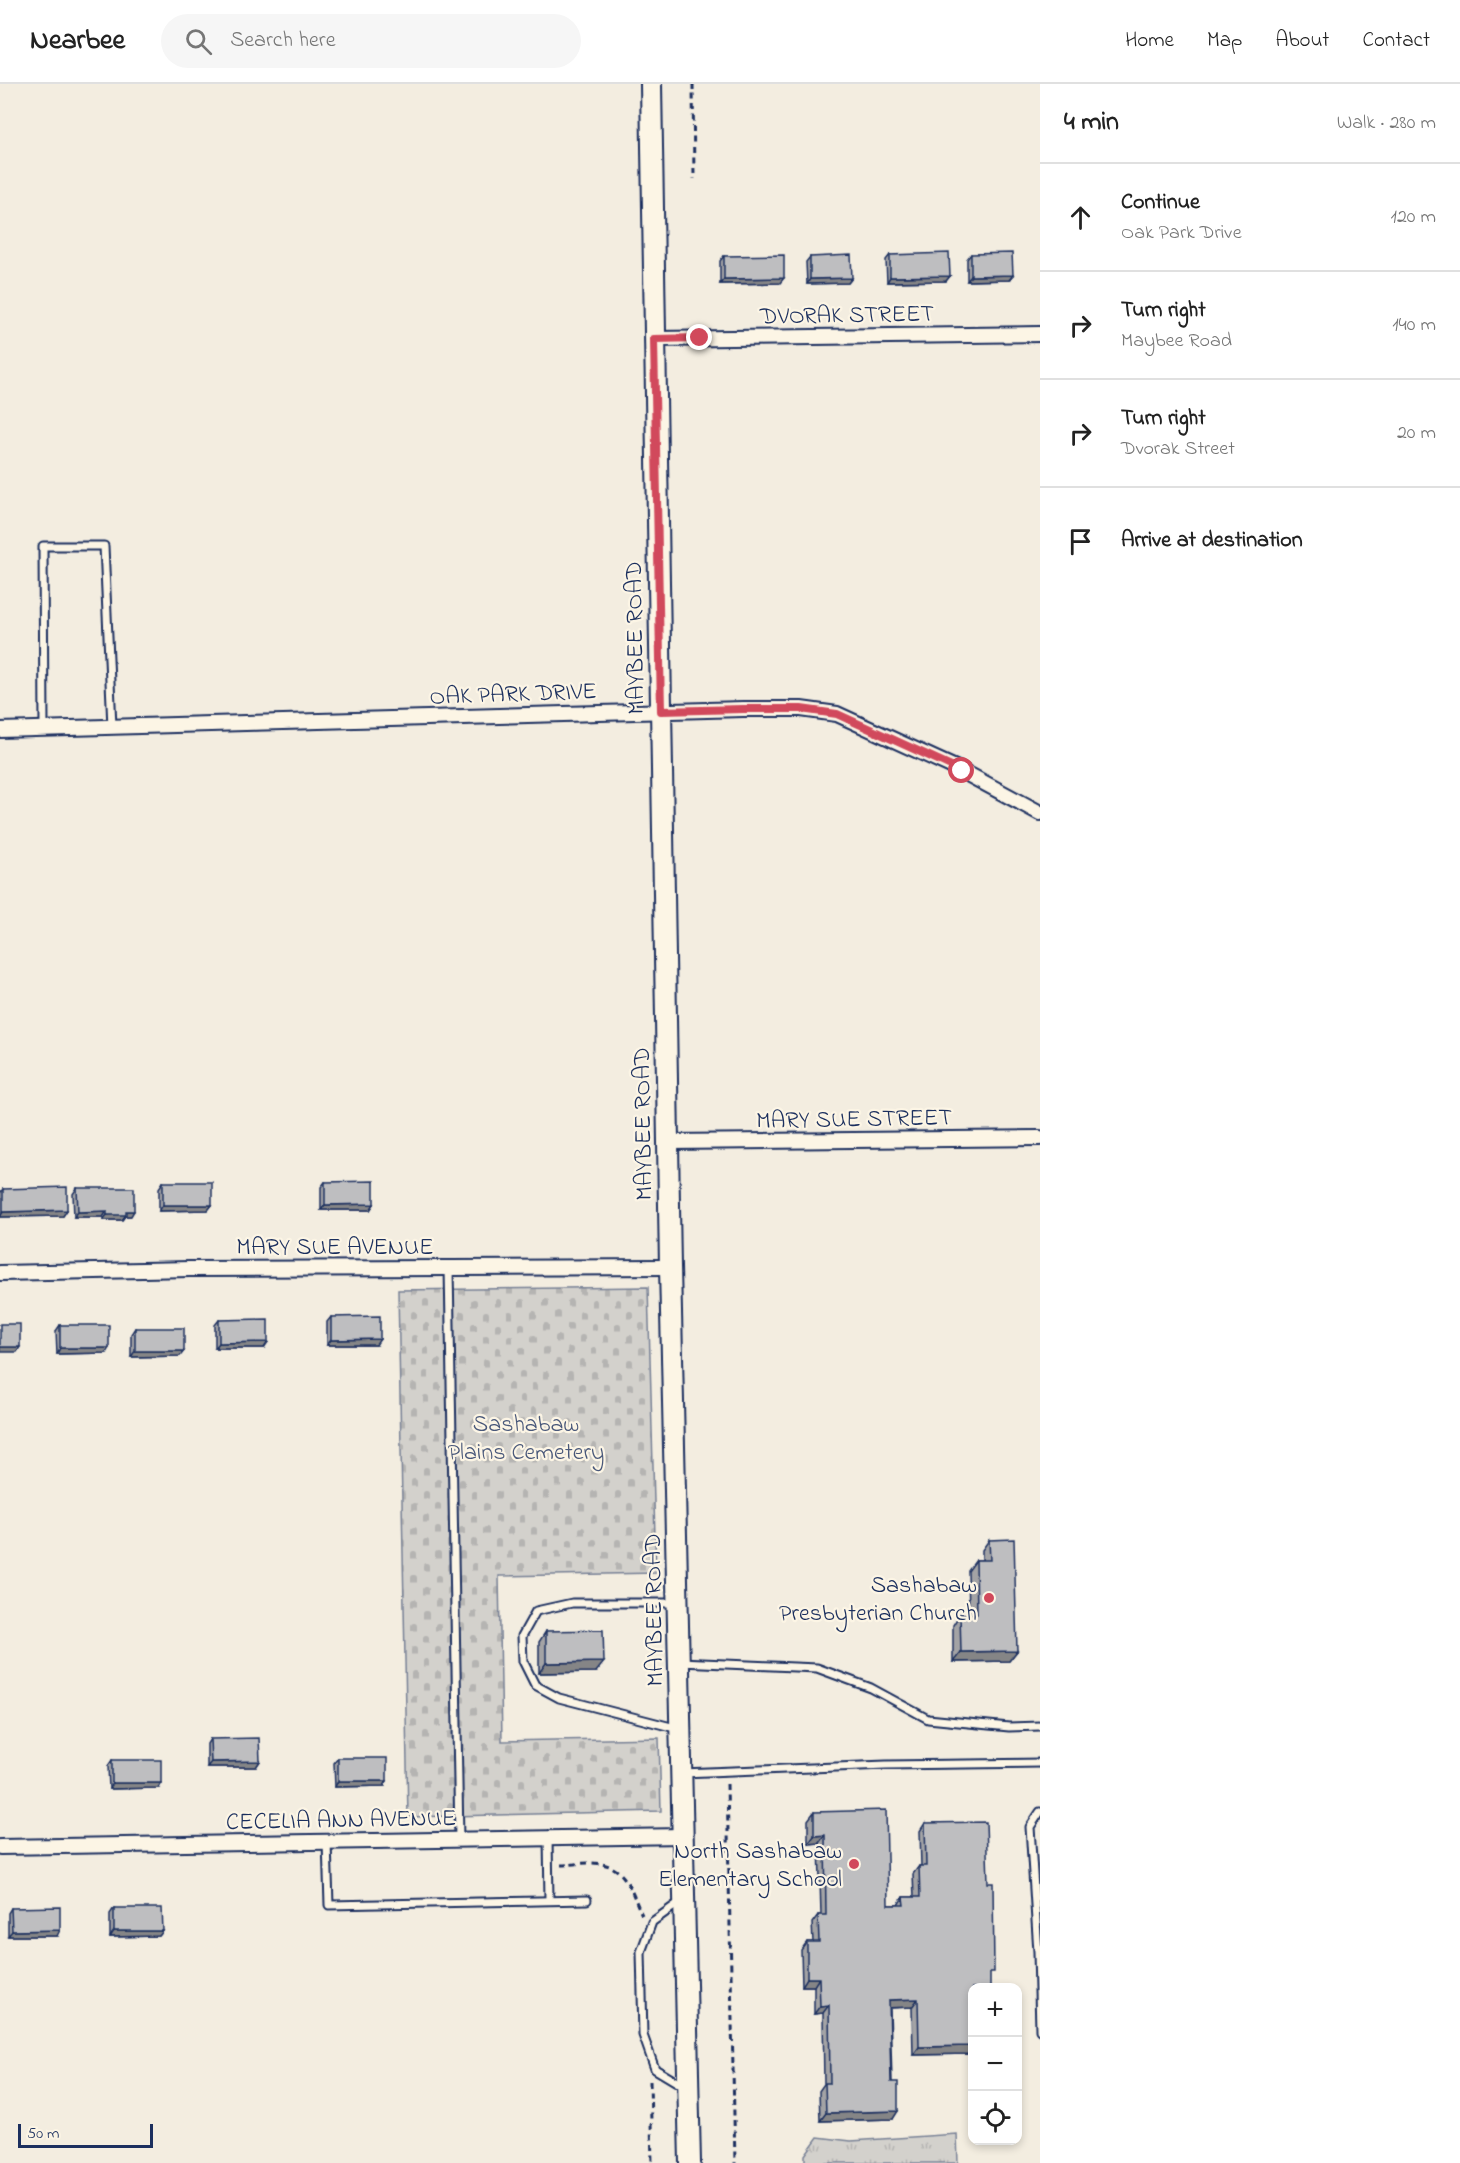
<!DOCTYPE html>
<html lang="en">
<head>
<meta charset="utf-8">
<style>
  :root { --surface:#fff; --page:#f6f6f6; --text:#222; --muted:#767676; --line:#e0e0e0 }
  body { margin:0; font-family:"Indie Flower",sans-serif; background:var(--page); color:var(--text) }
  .controls { position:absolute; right:18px; bottom:18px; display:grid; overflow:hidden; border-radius:12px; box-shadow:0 3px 9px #0003 }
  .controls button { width:54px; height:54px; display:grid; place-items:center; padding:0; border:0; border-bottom:2px solid var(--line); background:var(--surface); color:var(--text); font:30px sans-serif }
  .scale { position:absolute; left:18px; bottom:15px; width:135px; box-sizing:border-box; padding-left:6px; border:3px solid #1b2f5e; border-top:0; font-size:16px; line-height:21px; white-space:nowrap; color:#1b2f5e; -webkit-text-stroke:4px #fcf5e5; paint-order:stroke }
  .stop { position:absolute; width:18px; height:18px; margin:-14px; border:4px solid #d1495b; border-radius:50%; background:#fff }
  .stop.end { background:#d1495b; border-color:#fff; box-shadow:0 2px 6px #0008 }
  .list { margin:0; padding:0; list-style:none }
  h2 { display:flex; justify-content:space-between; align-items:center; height:78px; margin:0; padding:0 24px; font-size:26px }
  h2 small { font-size:20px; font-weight:400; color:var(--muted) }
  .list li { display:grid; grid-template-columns:39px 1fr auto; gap:18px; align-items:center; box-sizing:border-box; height:108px; padding:0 24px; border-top:2px solid var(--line) }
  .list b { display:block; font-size:22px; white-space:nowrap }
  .list p { margin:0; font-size:20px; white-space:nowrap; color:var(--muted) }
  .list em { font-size:20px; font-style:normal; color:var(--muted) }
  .icon { flex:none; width:33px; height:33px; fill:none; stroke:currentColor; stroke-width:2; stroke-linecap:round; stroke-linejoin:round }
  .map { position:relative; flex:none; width:1040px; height:2079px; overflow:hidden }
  header { display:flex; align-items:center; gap:36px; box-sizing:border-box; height:84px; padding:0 30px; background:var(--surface); border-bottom:2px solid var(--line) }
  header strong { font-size:28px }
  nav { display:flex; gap:33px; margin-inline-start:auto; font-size:21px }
  .search { width:420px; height:54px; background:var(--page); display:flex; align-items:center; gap:15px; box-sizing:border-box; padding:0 21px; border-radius:33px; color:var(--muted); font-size:22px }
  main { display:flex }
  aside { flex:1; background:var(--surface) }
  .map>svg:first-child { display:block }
</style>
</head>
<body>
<header>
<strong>Nearbee</strong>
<div class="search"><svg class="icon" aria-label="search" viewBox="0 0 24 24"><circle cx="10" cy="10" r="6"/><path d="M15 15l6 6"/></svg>Search here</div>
<nav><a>Home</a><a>Map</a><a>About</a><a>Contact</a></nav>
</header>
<main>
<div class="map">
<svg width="1040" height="2079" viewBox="0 0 1040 2079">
  <defs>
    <pattern id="grass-tufts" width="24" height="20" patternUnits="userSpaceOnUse" patternTransform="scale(1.5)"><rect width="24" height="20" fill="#d3d1cc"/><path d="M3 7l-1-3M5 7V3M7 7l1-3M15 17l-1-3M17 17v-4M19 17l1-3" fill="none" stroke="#b5b4b2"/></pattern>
    <pattern id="cemetery-stones" width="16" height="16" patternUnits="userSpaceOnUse" patternTransform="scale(1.5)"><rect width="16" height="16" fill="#d3d1cc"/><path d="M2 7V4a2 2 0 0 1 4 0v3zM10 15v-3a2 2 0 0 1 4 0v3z" fill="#b5b4b2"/></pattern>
  </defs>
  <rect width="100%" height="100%" fill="#f3ede0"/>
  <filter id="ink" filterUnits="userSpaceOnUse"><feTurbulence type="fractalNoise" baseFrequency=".0167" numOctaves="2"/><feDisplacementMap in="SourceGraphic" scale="12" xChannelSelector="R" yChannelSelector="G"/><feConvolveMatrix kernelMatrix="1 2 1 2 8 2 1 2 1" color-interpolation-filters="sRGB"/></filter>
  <g filter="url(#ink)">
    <polygon fill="url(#grass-tufts)" stroke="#778095" stroke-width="1.5" points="957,2050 958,2079 805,2079 805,2071 818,2053 851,2057"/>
    <polygon fill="url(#cemetery-stones)" stroke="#778095" stroke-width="1.5" points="648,1203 656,1489 499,1492 502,1657 659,1654 661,1727 408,1733 398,1206"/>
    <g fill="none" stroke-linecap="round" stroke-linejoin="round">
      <g stroke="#1b2f5e" stroke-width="11">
        <g id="service">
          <polyline points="44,645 43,462 104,462 112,643"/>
          <polyline points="449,1184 459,1756"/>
          <polyline points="676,1519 572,1519 536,1527 522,1552 523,1577 535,1601 559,1614 679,1645"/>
          <polyline points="680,1578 817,1584 871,1604 928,1635 1009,1643 1040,1642"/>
          <polyline points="682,1689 886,1681 1040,1679"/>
          <polyline points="1040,1728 1030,1743 1038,1868 1040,1946"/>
          <polyline points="548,1754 549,1816"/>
          <polyline points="327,1758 329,1821 587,1816"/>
          <polyline points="680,1818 652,1838 641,1868 643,1951 655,1985 685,2003"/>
        </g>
      </g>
      <g stroke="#1b2f5e" stroke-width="18">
        <g id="minor">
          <polyline points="654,255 1040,250"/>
          <polyline points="0,646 743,625 801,625 837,630 962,687 1040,729"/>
          <polyline points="668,1058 1040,1054"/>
          <polyline points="0,1189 190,1185 670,1183"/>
          <polyline points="0,1763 683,1752"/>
        </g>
      </g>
      <g stroke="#1b2f5e" stroke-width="24">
        <polyline id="secondary" points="651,0 670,1183 690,2079"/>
      </g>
      <g stroke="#1b2f5e" stroke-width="3" stroke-dasharray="6 4.5" stroke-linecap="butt">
        <polyline points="693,0 694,95"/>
        <polyline points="727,1700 735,2079"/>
        <path d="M561,1781C570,1781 580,1779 589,1779C626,1778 629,1804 642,1831"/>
        <polyline points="650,1997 652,2079"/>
      </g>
      <use href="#service" stroke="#fcf5e5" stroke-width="7"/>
      <use href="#minor" stroke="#fcf5e5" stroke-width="14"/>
      <use href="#secondary" stroke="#fcf5e5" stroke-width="20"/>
    </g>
    <g fill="#a3a3a5" stroke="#1b2f5e" stroke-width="1.5">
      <polygon points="971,170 1009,196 967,197 967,175"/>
      <polygon points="890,171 950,192 946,197 887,198 886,176"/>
      <polygon points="724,172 780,199 720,200 720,177"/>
      <polygon points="810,173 852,194 848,199 807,200 806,178"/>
      <polygon points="163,1098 212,1121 208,1126 159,1127 159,1104"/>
      <polygon points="325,1098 374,1120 370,1126 321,1126 321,1103"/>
      <polygon points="77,1104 131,1132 125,1132 122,1136 103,1136 103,1133 74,1133 73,1110"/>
      <polygon points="3,1105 67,1126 63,1132 0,1133 0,1109"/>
      <polygon points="331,1233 376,1261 327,1261 327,1238"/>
      <polygon points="219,1236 264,1264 215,1264 215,1241"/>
      <polygon points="60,1241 106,1269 57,1270 56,1247"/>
      <polygon points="135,1244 184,1267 180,1272 131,1273 131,1250"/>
      <polygon points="989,1456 1017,1567 1009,1577 953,1578 953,1541 960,1530 969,1530 968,1487 976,1476 982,1476 982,1466"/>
      <polygon points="546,1547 596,1588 539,1589 539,1558"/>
      <polygon points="210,1655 260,1677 256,1683 207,1683 207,1660"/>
      <polygon points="338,1674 384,1702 335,1703 334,1679"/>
      <polygon points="112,1676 158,1704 109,1705 108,1682"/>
      <polygon points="814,1728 888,1821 898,1821 903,1813 914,1813 913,1790 919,1782 921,1782 920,1747 925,1739 972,1904 969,1970 913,1971 912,1923 890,1924 893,2035 820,2037 819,2007 824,2000 823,1929 814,1930 814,1902 802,1902 801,1866 807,1858 813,1858 812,1839 818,1831 821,1831 819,1759 808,1760 808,1736"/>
      <polygon points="11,1824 57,1852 8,1852 8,1829"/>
      <polygon points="114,1824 163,1847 159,1852 110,1853 110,1830"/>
    </g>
    <g fill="#858586" stroke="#1b2f5e" stroke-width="1.5">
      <polygon points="1013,191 1009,196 967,197 971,192"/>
      <polygon points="950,192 946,197 887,198 890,193"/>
      <polygon points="784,194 780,199 720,200 724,195"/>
      <polygon points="852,194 848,199 807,200 810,195"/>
      <polygon points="374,1120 370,1126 321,1126 325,1121"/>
      <polygon points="163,1121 212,1121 208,1126 159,1127"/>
      <polygon points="67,1126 63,1132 0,1133 3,1128"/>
      <polygon points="107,1127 103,1133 74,1133 78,1128"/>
      <polygon points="126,1127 134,1127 131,1132 125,1132 122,1136 103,1136 107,1131"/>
      <polygon points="380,1255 376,1261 327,1261 331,1256"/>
      <polygon points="268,1258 264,1264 215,1264 219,1259"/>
      <polygon points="0,1263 20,1263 17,1268 0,1268"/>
      <polygon points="60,1264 109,1264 106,1269 57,1270"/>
      <polygon points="135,1267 184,1267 180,1272 131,1273"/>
      <polygon points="1017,1567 1009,1577 953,1578 961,1568"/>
      <polygon points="604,1578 596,1588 539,1589 546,1579"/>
      <polygon points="260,1677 256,1683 207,1683 211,1678"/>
      <polygon points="338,1697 387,1697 384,1702 335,1703"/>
      <polygon points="112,1699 161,1699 158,1704 109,1705"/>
      <polygon points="825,1751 819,1759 808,1760 814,1752"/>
      <polygon points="60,1846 57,1852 8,1852 12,1847"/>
      <polygon points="114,1847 163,1847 159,1852 110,1853"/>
      <polygon points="807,1894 819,1894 814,1902 802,1902"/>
      <polygon points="918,1915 912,1923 884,1924 889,1916"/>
      <polygon points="829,1921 823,1929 814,1930 820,1922"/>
      <polygon points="972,1962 972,1965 969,1970 913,1971 919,1963"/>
      <polygon points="898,2027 893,2035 820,2037 826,2029"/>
    </g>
    <g fill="#bebec0" stroke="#1b2f5e" stroke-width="1.5">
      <polygon points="949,169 950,192 890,193 890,171"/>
      <polygon points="1012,169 1013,191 971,192 971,170"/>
      <polygon points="784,171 784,194 724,195 724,172"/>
      <polygon points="851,171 852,194 810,195 810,173"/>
      <polygon points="374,1097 374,1120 325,1121 325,1098"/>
      <rect x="163" y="1098" width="49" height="23"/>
      <polygon points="67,1103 67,1126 3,1128 3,1105"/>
      <polygon points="77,1104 134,1104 134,1127 126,1127 126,1131 107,1131 107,1127 78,1128"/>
      <polygon points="380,1232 380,1255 331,1256 331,1233"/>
      <polygon points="268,1235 268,1258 219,1259 219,1236"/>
      <rect x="0" y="1240" width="20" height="23"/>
      <rect x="60" y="1241" width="49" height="23"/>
      <rect x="135" y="1244" width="49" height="23"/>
      <polygon points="1014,1455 1017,1567 961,1568 960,1530 977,1530 976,1476 990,1476 989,1456"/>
      <polygon points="603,1546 604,1578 546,1579 546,1547"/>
      <polygon points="259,1654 260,1677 211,1678 210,1655"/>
      <rect x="338" y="1674" width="49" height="23"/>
      <rect x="112" y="1676" width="49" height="23"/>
      <polygon points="886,1726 888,1821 904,1821 903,1813 920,1813 919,1782 926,1782 925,1739 986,1738 988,1799 993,1799 994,1888 990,1888 990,1904 972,1904 972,1962 919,1963 918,1915 889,1916 891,1998 898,1998 898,2027 826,2029 825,1999 830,1999 829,1921 820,1922 819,1894 807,1894 807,1858 819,1858 818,1831 826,1831 825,1751 814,1752 814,1728"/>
      <polygon points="60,1823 60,1846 12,1847 11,1824"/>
      <polygon points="114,1824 162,1824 163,1847 114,1847"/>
    </g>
  </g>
  <g fill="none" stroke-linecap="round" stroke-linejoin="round" filter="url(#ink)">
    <polyline stroke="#d1495b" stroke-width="8" points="700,254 654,255 661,627 743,625 801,625 837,630 962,687"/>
  </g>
  <g fill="#d1495b" stroke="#fcf5e5" stroke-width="2">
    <circle cx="989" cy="1514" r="6"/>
    <circle cx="854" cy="1780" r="6"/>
  </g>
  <g text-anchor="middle" stroke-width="4.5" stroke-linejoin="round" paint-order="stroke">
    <g font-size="24" fill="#1b2f5e" stroke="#fcf5e5">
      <text transform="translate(847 230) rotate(-1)" y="8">DVORAK STREET</text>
      <text transform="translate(634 554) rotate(-91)" y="8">MAYBEE ROAD</text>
      <text transform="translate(513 609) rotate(-2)" y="8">OAK PARK DRIVE</text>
      <text transform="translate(854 1034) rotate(-1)" y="8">MARY SUE STREET</text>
      <text transform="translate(642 1040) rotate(-91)" y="8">MAYBEE ROAD</text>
      <text x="335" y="1170">MARY SUE AVENUE</text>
      <text transform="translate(653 1526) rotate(-91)" y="8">MAYBEE ROAD</text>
      <text transform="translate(341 1735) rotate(-1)" y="8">CECELIA ANN AVENUE</text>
    </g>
    <g font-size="24" fill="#49587a" stroke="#fcf5e5">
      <text x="526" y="1347">Sashabaw<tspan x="526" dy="28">Plains Cemetery</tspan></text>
    </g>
    <g font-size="24" fill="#1b2f5e" stroke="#fcf5e5" text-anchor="end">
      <text x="977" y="1508">Sashabaw<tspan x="977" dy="28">Presbyterian Church</tspan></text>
      <text x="842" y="1774">North Sashabaw<tspan x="842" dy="28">Elementary School</tspan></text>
    </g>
  </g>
</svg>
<div class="controls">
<button>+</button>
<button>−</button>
<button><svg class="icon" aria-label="locate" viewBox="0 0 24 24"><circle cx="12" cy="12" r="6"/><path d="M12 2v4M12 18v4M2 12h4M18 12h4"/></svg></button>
</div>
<div class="scale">50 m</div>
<div class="stop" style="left:962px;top:687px"></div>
<div class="stop end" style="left:700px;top:254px"></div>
</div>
<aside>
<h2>4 min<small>Walk · 280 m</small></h2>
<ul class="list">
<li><svg class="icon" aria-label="ahead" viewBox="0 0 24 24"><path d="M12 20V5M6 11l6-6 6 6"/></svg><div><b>Continue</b><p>Oak Park Drive</p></div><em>120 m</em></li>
<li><svg class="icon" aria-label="right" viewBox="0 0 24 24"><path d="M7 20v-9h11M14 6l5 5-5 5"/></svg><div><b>Turn right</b><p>Maybee Road</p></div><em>140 m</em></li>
<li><svg class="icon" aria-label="right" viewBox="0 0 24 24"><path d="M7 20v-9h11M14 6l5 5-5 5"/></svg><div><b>Turn right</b><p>Dvorak Street</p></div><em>20 m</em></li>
<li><svg class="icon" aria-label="arrive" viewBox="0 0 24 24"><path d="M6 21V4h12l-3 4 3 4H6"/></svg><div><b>Arrive at destination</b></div></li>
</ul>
</aside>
</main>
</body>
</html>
